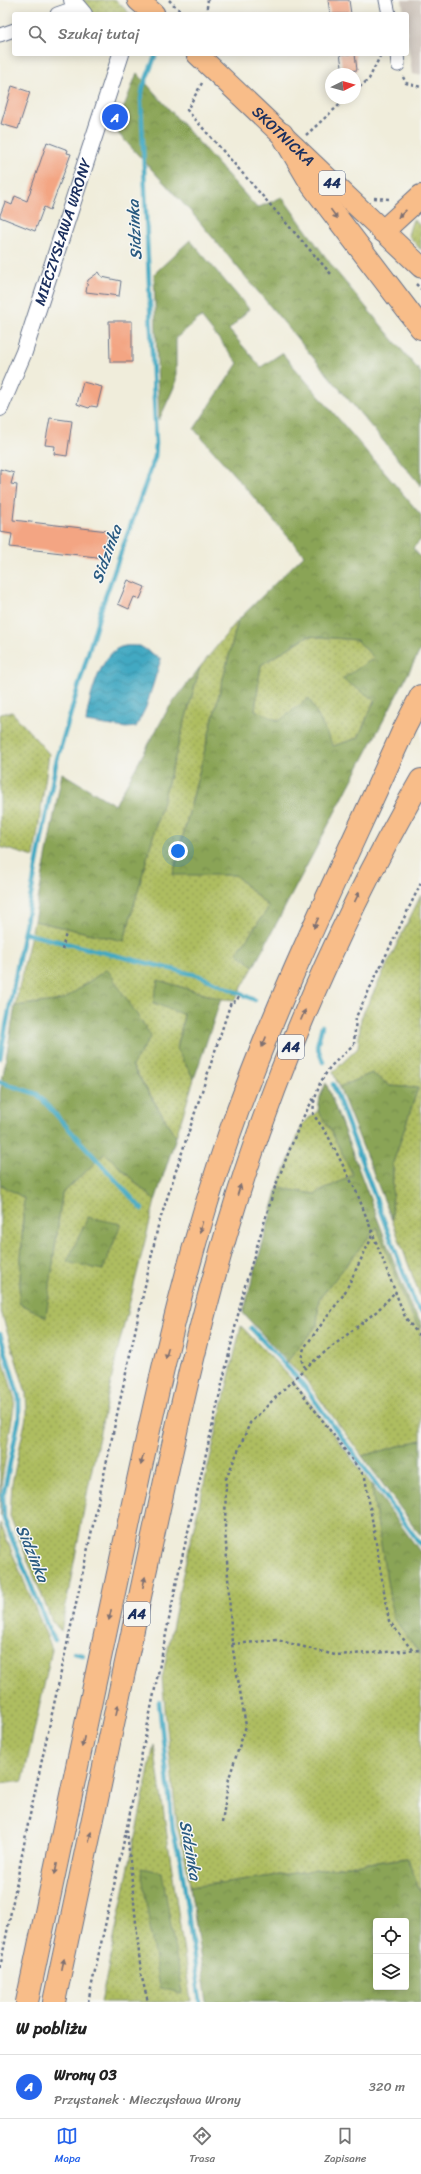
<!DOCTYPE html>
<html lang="pl">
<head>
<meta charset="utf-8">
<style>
  :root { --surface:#fff; --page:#f6f6f6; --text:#222; --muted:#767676; --line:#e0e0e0; --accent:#2563eb }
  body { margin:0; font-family:Sriracha,sans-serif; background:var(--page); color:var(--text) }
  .controls { position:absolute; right:12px; bottom:12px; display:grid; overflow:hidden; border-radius:4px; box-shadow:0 2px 10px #0003 }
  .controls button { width:36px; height:36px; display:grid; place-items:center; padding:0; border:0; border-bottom:1px solid var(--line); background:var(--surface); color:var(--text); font:20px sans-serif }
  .compass { position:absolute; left:325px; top:68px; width:36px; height:36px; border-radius:50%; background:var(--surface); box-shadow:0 2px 10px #0003; rotate:85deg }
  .you { position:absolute; left:178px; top:851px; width:14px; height:14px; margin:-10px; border:3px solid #fff; border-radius:50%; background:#1a73e8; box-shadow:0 0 0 6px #1a73e833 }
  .badge { display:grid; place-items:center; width:26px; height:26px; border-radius:50%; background:var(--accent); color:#fff; font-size:13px; font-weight:700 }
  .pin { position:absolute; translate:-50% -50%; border:2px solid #fff; box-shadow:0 1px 4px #0006 }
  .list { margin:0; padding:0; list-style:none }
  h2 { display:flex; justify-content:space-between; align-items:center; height:52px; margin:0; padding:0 16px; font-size:17px }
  h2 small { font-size:13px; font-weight:400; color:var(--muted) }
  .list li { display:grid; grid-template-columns:26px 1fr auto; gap:12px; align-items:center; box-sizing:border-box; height:64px; padding:0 16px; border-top:1px solid var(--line) }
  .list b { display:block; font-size:15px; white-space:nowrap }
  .list p { margin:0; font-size:13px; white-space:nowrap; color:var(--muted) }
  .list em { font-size:13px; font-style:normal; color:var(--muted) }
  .icon { flex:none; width:22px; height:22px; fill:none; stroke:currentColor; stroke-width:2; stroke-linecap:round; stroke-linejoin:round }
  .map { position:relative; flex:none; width:421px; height:2002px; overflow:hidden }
  .search { position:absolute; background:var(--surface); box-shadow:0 2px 10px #0003; left:12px; right:12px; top:12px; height:44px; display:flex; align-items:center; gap:10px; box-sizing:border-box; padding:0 14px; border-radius:4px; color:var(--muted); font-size:15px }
  .sheet { height:116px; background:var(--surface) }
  nav { display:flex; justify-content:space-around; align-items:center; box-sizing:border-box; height:56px; border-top:1px solid var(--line); background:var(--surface); font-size:11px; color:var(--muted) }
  nav a { display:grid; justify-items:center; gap:2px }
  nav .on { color:var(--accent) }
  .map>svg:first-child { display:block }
</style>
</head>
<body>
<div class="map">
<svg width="421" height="2002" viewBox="0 0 421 2002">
  <defs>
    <pattern id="grass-dots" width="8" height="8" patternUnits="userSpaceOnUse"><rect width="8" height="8" fill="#aebd60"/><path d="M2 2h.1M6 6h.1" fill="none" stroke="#8d9a52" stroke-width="1.8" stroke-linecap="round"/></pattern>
    <pattern id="forest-crowns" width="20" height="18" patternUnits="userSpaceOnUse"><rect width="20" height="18" fill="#8aa456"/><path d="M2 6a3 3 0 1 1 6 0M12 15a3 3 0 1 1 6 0" fill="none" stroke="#70864a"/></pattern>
    <pattern id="water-waves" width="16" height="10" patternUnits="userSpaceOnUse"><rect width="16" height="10" fill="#42a9c2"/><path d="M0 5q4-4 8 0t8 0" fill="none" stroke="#368aa1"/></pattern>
  </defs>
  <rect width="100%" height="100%" fill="#f6f6f2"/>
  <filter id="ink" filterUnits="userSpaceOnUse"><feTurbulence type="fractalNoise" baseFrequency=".025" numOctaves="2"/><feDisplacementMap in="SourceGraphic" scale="8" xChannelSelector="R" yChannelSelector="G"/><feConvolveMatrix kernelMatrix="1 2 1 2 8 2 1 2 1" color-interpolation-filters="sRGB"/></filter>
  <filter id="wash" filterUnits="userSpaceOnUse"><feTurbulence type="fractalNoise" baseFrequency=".012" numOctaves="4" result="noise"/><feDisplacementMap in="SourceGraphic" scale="16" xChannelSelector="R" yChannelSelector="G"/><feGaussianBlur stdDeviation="0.9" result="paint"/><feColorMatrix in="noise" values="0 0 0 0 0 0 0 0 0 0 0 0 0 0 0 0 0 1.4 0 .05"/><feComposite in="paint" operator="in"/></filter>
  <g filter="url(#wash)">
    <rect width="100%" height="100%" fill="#f0eddb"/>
    <polygon fill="#ccc2b9" points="402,0 421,0 421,74 419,75 412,74 407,36 407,14 404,14"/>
    <g fill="url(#grass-dots)" stroke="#64765f">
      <polygon points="82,0 116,0 130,14 94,14"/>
      <polygon points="413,219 421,226 421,250 408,235"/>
      <polygon points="238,620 173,874 235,875 269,907 237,953 254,966 235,1000 221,999 158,980 184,1014 177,1050 194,1079 176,1137 132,1065 107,969 63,1000 15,1006 34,921 124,941 200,667"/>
      <polygon points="308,636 357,640 374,658 375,699 358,738 333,746 255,710 261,665"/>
      <polygon points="12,712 49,754 34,857 0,847 0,714"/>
      <polygon points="421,895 421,1299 392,1220 393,1163 418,1088 390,1086 372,1073 339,1087 333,1072 358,1048 361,1018"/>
      <polygon points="318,1111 331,1131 353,1175 315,1194 278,1188 303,1123"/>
      <polygon points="105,1153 155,1201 119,1345 90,1478 61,1631 52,1621 10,1516 12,1483 27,1413 26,1393 0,1308 0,1184 24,1198 19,1303 46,1316 62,1194"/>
      <polygon points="377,1226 409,1311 421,1329 421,1440 362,1456 305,1379 287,1362 317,1325 319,1299"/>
      <polygon points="241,1326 292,1379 371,1484 393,1617 421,1655 421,1893 406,1858 190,1887 186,1861 177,1826 162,1679 182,1578"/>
      <polygon points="0,1350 15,1400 1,1485 0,1516"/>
      <polygon points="0,1523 52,1649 23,1781 0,1784"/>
      <polygon points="154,1745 191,2002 101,2002"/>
    </g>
    <g fill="url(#forest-crowns)" stroke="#526a5a" fill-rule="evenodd">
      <polygon points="137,73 257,208 282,197 335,270 421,373 421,486 192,213 115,130"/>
      <path d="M190,240L249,309L229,330L261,367L282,353L421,515V540L413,548L421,558V649L254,966L237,953L269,907L235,875H173L238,620L304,555L194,429L238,363L201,317L176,338V383L159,420L154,274ZM308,636L357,640L374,658L342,679L375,700L358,738L333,746L309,698L279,721L255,710L261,665Z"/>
      <polygon points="200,667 124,941 34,921 62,773 115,805 168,709"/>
      <polygon points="107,969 151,1036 132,1066 176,1137 155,1201 105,1153 62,1194 46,1317 19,1303 24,1198 0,1184 0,1093 15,1006 63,1000"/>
      <polygon points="158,980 221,999 194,1079 177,1050 184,1015 153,1003"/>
      <polygon points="372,1073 390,1086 418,1088 393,1163 392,1220 339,1087"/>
      <polygon points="326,1083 411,1307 421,1322 421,1329 409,1311 377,1227 319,1299 317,1325 287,1362 243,1313 278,1188 315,1194 353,1175 331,1131 318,1111 320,1097"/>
      <polygon points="88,1217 121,1224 103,1270 67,1262"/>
      <polygon points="421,1440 421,1536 362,1456"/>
      <polygon points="371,1484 421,1553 421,1655 393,1617"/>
      <path d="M407,1858L421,1893V2002H207L190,1887ZM376,1921H406V1987H376Z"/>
      <polygon points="141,1868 162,1872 182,1993 159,1988"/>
    </g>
    <path fill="url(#water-waves)" stroke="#2e6c90" d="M140,646L161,659L146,707L136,727L126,728L86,722C88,703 100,653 121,647C126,645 134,646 140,646Z"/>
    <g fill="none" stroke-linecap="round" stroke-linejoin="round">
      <g stroke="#42a9c2" stroke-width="4.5">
        <polyline points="24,933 200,976 255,1000"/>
        <polyline points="322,1026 317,1046 323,1062"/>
        <polyline points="0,1058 56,763 102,606 155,457 156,444 141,99 143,87 156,54"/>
        <polyline points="0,1082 37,1094 142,1209"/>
        <polyline points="333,1084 415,1304 421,1311"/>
        <polyline points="251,1328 301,1382 421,1545"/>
        <polyline points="0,1334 19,1398 19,1418 3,1497 4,1519 50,1632 55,1640"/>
        <polyline points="74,1653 83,1655"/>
        <polyline points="159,1702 173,1831 181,1862 200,2002"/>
      </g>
    </g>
    <g id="blocks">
      <g fill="#f3a583">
        <polygon points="328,0 349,0 351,14 330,14"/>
        <polygon points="340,54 355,54 357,70 343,72"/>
        <polygon points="12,86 30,92 18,129 1,124"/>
        <polygon points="47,142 68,150 67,153 71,154 50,210 44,207 35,231 0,217 0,215 5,202 12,205 15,196 27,201"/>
        <polygon points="99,272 102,277 121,281 119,296 86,292 88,280"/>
        <polygon points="109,321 132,321 132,362 110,362"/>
        <polygon points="83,382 102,387 97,407 91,406 89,408 77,404"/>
        <polygon points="50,418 72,421 67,456 54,454 55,446 45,445"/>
        <polygon points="0,469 14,473 11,484 17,485 13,520 108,531 105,558 10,547 12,534 0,532"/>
        <polygon points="128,580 145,587 140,599 134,597 129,609 118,604"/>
      </g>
    </g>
  </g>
  <g filter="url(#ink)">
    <use href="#blocks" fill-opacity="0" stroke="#66728a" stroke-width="1"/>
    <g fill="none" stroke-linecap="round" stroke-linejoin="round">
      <g stroke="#66728a" stroke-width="15">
        <g id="minor">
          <polyline points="386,0 389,14"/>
          <polyline points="57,14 77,7"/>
          <polyline points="0,35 14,30"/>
          <polyline points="397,54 398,65"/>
        </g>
      </g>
      <g stroke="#66728a" stroke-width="18">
        <g id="tertiary">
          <polyline points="72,0 84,14"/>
          <path id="s1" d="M0,408L24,352L121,54"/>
        </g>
      </g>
      <g stroke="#66728a" stroke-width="23">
        <g id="primary">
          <polyline points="138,0 154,14"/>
          <path id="s2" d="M197,54L421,267"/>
        </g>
      </g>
      <g stroke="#66728a" stroke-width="24">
        <g id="motorway">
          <polyline points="282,134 312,185 421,328"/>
          <polyline points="383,231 421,196"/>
          <path d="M27,2002C59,1851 91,1701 123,1550C153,1410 182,1269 229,1135C278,995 344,863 404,729L421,696"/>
          <path d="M54,2002C85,1859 115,1716 145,1573C174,1439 202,1304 245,1173C290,1036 349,905 421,780"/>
        </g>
      </g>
      <g stroke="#66728a" stroke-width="2.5" stroke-dasharray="3 3" stroke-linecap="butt">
        <polyline points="169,0 183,14"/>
        <polyline points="206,14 208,0"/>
        <polyline points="403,77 406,83 421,87"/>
        <polyline points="202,83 187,110 331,274"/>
        <polyline points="355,91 369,79 381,54"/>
        <polyline points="306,135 347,98"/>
        <polyline points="374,198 389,199"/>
        <polyline points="416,284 421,289"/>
        <polyline points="421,883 356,1017 354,1044 330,1067 320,1083 314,1102 313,1114 327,1134 357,1193 405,1317 421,1338"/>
        <polyline points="62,950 66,933"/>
        <polyline points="305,1368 301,1359 304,1348 344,1294 371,1239 372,1230"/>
        <polyline points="293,1381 365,1477 389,1621 412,1650"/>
        <polyline points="232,1644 277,1640 335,1655 421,1650"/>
        <polyline points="222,1823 229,1778 246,1726 232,1644 225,1527 226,1479 250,1423 305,1368 377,1311 396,1291"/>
        <polyline points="127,1830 141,1974 148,2002"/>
        <polyline points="0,1968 28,1824 158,1226 231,1002 237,1001 239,995"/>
        <polyline points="88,2002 127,1827 178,1575 244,1289 275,1187 301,1121 315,1096"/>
      </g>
      <use href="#minor" stroke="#fff" stroke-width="13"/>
      <use href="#tertiary" stroke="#fff" stroke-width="16"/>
      <use href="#primary" stroke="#f8bd89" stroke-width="21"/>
      <use href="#motorway" stroke="#f8bd89" stroke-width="22"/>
    </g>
    <defs><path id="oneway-solid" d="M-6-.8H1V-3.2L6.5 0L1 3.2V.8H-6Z"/></defs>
    <g fill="#7e6f71">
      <use href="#oneway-solid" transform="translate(334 214) rotate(54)"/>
      <use href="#oneway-solid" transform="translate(402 214) rotate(137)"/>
      <use href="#oneway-solid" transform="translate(357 897) rotate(-64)"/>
      <use href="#oneway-solid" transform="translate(316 923) rotate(115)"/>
      <use href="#oneway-solid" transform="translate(303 1015) rotate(-67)"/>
      <use href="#oneway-solid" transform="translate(264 1042) rotate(112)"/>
      <use href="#oneway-solid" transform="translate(239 1190) rotate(-73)"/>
      <use href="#oneway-solid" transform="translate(201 1227) rotate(105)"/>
      <use href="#oneway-solid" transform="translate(167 1353) rotate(104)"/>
      <use href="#oneway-solid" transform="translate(142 1460) rotate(103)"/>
      <use href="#oneway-solid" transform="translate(144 1582) rotate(-78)"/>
      <use href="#oneway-solid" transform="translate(110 1615) rotate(102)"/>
      <use href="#oneway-solid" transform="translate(117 1710) rotate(-78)"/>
      <use href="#oneway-solid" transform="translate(83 1742) rotate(102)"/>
      <use href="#oneway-solid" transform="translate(90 1837) rotate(-78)"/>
      <use href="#oneway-solid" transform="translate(56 1869) rotate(102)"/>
      <use href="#oneway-solid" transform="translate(63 1964) rotate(-78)"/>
    </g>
  </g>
  <g text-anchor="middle" stroke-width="3" stroke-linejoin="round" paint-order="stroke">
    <g fill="#f6f6f2" stroke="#5d6b8a" stroke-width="1">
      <rect x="319" y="171" width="26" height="24" rx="3"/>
      <rect x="278" y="1035" width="26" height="24" rx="3"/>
      <rect x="124" y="1602" width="26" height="24" rx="3"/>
    </g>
    <g font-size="14" font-weight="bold" fill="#1b2f5e">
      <text x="332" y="188">44</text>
      <text x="291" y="1052">A4</text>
      <text x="137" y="1619">A4</text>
    </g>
    <g font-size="15" fill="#1b2f5e" stroke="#f6f6f2">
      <text dy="5" stroke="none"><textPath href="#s2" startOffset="119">SKOTNICKA</textPath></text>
      <text dy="5" stroke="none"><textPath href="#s1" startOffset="187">MIECZYSŁAWA WRONY</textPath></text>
    </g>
    <g font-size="16" font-style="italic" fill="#295a81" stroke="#f6f6f2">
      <text transform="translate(134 230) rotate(-93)" y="6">Sidzinka</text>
      <text transform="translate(106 554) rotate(-70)" y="6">Sidzinka</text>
      <text transform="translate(33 1553) rotate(67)" y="6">Sidzinka</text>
      <text transform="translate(191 1850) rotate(80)" y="6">Sidzinka</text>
    </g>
  </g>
</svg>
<div class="controls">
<button><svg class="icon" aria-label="locate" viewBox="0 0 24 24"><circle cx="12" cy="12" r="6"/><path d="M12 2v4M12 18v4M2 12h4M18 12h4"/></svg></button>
<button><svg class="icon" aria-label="layers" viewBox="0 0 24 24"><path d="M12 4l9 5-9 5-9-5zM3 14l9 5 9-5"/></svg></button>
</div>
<svg class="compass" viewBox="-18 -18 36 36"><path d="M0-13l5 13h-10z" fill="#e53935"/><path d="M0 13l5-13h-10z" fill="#767676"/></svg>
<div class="you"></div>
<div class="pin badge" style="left:115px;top:117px">A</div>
<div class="search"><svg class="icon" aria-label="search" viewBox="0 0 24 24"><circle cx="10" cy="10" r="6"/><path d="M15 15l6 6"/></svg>Szukaj tutaj</div>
</div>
<section class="sheet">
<h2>W pobliżu<small></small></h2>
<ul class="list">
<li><span class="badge">A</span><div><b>Wrony 03</b><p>Przystanek · Mieczysława Wrony</p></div><em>320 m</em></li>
</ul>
</section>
<nav>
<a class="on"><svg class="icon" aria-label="map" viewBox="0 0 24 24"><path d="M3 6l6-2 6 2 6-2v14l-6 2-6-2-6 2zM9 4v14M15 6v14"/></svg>Mapa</a>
<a><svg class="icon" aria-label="directions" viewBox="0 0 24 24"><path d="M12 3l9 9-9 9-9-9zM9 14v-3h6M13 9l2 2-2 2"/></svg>Trasa</a>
<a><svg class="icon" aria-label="saved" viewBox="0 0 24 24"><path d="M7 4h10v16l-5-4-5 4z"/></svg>Zapisane</a>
</nav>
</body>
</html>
